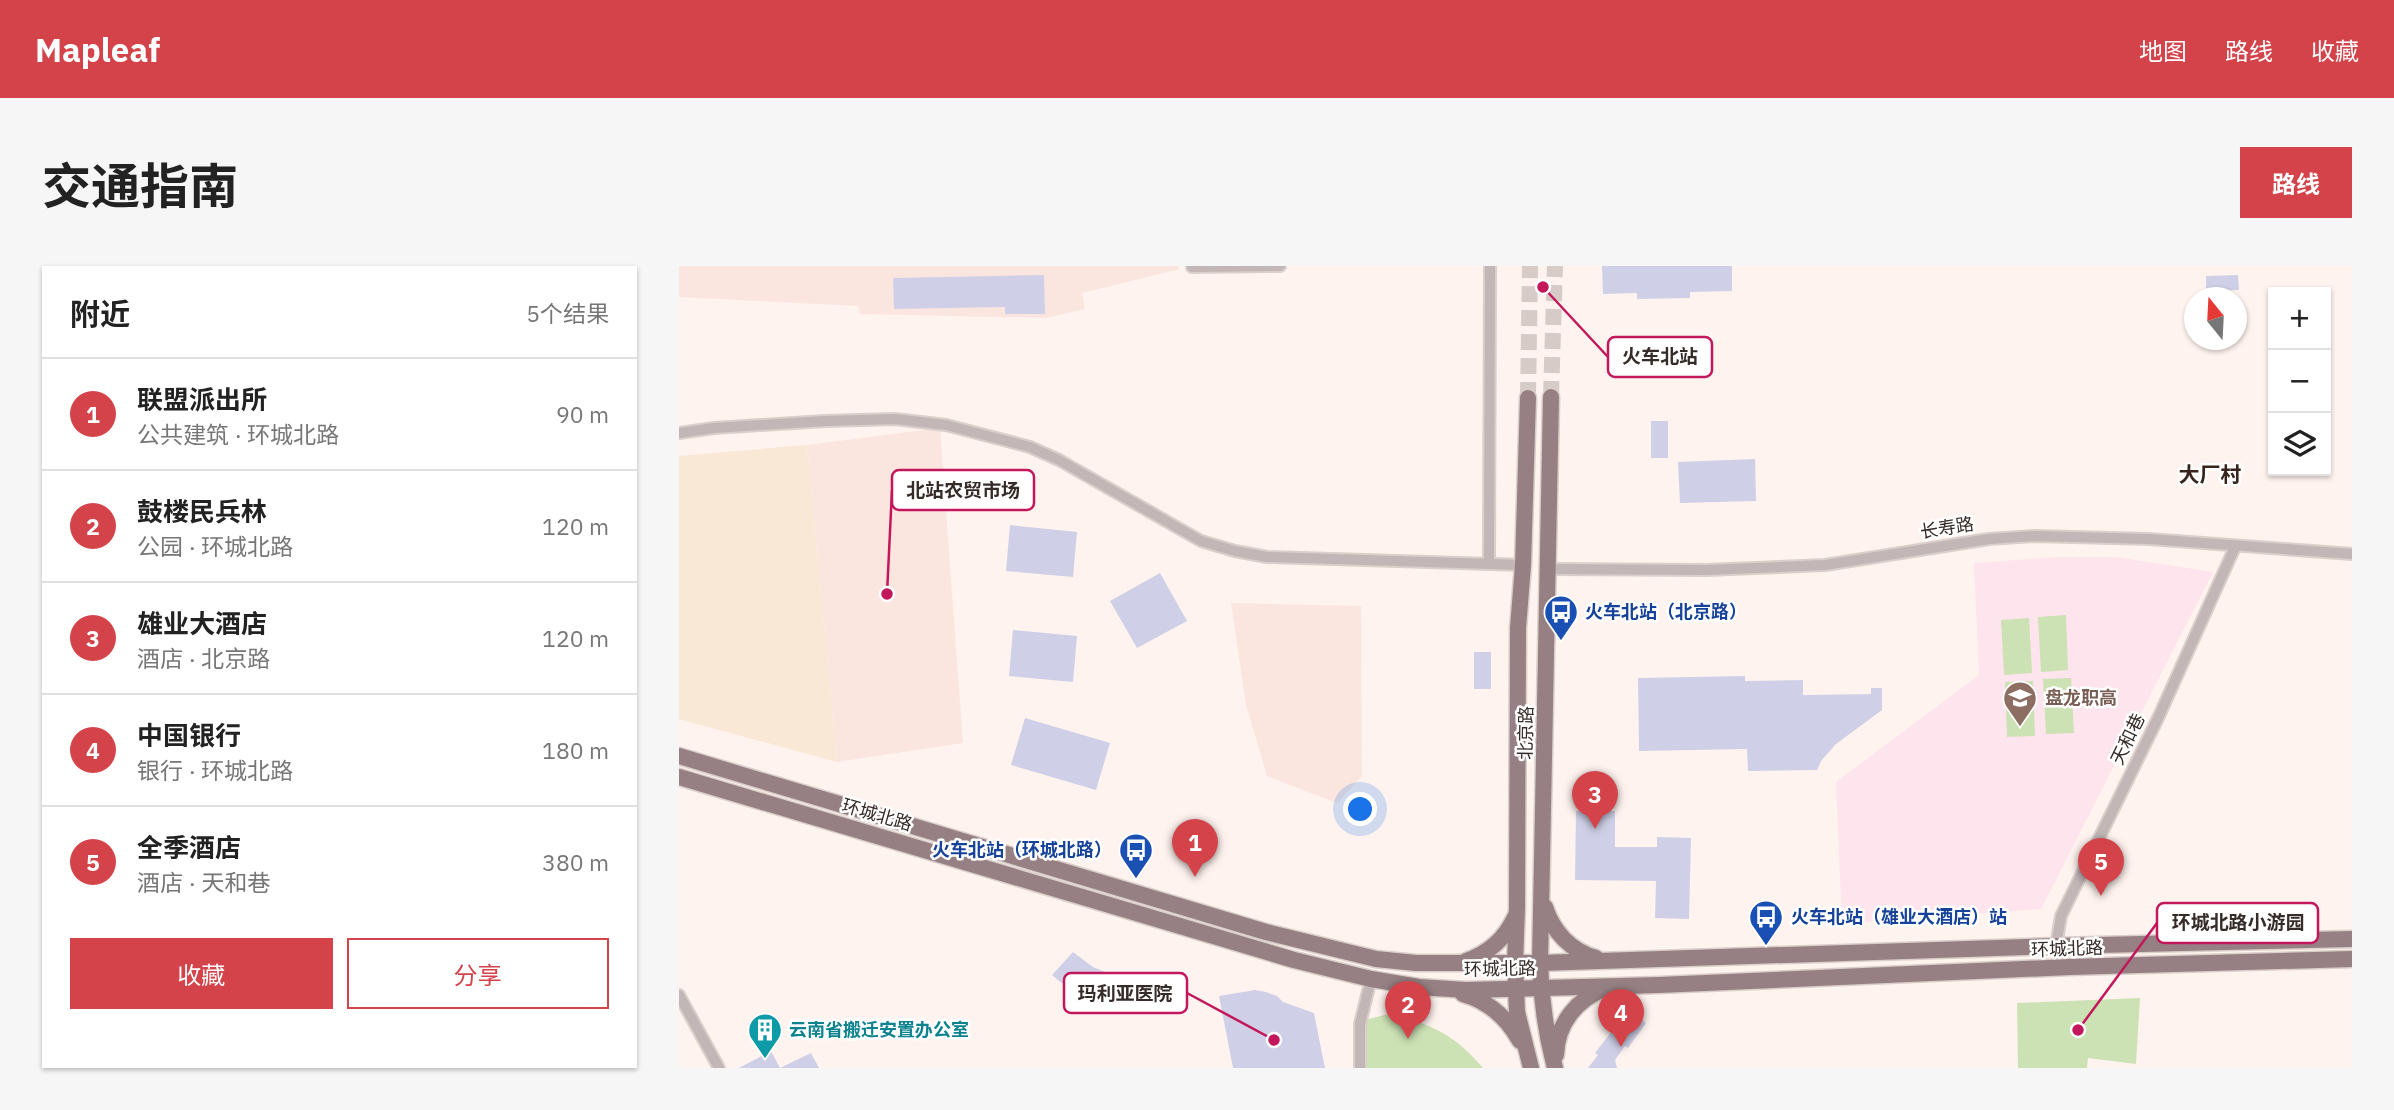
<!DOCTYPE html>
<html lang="zh">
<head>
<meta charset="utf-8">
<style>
  :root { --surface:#fff; --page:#f6f6f6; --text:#222; --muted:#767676; --line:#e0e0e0; --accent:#d34349 }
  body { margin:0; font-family:"IBM Plex Sans","Noto Sans SC",sans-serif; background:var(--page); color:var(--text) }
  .controls { position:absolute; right:21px; top:21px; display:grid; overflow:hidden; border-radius:0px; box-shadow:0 2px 5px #0004 }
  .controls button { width:63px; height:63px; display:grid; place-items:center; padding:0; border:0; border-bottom:2px solid var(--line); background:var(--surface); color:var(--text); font:35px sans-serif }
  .compass { position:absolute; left:1505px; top:21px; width:63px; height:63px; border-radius:50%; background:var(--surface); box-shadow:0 2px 5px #0004; rotate:342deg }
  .you { position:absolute; left:682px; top:544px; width:24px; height:24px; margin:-18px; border:5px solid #fff; border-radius:50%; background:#1a73e8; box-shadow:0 0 0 10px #1a73e833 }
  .badge { display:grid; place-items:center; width:46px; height:46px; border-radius:50%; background:var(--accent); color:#fff; font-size:23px; font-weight:700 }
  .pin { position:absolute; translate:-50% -58px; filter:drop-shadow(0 2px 4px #0008) }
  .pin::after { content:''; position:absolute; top:37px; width:24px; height:21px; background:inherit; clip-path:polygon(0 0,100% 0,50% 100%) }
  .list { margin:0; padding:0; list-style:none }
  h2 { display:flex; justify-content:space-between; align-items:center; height:91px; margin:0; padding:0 28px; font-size:30px }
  h2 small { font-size:23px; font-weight:400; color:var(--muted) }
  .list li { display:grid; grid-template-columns:46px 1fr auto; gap:21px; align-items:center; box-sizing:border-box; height:112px; padding:0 28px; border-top:2px solid var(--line) }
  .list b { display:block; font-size:26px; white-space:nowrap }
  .list p { margin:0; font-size:23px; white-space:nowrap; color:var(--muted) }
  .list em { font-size:23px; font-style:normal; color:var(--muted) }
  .actions { display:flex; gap:14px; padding:21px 28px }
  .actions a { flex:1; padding:16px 0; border:2px solid var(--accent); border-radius:0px; text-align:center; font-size:24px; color:var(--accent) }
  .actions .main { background:var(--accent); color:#fff }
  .icon { flex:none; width:38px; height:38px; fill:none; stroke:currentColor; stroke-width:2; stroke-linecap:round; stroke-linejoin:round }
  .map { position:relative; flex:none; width:1673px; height:802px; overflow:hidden; border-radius:0px }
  header { display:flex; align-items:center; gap:42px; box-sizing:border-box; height:98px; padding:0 35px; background:var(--accent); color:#fff }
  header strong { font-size:33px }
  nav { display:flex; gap:38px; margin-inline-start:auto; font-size:24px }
  .intro { display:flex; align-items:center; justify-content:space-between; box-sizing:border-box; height:168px; padding:0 42px }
  h1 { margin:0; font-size:49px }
  .button { padding:18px 32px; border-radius:0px; background:var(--accent); color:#fff; font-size:24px; font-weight:700 }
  main { display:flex; gap:42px; padding:0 42px }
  aside { flex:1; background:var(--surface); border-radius:0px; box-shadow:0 2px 5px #0004 }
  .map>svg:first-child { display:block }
</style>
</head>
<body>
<header>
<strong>Mapleaf</strong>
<nav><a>地图</a><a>路线</a><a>收藏</a></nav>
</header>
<div class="intro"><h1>交通指南</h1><a class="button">路线</a></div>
<main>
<aside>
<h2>附近<small>5个结果</small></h2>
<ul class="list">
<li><span class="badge">1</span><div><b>联盟派出所</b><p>公共建筑 · 环城北路</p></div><em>90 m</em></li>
<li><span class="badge">2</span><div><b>鼓楼民兵林</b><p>公园 · 环城北路</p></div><em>120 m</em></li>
<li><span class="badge">3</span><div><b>雄业大酒店</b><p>酒店 · 北京路</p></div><em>120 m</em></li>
<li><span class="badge">4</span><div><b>中国银行</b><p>银行 · 环城北路</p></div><em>180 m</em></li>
<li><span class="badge">5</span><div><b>全季酒店</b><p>酒店 · 天和巷</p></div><em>380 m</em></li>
</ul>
<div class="actions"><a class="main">收藏</a><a>分享</a></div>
</aside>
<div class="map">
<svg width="1673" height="802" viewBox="0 0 1673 802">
  <rect width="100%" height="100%" fill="#fef3ef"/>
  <g fill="#fbe6df">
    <polygon points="0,0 499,0 501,3 403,27 406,43 367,52 181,48 179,40 0,31"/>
    <polygon points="261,162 284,477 158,496 128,179"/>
    <polygon points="552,337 682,340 683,510 658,537 588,510 567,439"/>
  </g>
  <polygon fill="#fae8d7" points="128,179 158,496 0,453 0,190"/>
  <polygon fill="#fee4ec" points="1379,291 1437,291 1534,306 1362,643 1163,658 1157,516 1300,409 1295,297"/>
  <g fill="#cce1b4">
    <polygon points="1387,349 1389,404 1362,406 1359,351"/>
    <polygon points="1350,352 1353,407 1325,409 1322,354"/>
    <polygon points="1392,412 1395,467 1367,468 1364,413"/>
    <polygon points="1354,415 1356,470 1328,471 1326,416"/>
    <polygon points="1461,732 1457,798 1409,792 1408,802 1339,802 1338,737"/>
    <path d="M713,747C754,760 775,768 804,802H688L686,754Z"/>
  </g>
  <g fill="#cfd0e7">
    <polygon points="923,0 1053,0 1053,25 1011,26 1011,32 958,33 958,27 924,28"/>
    <polygon points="365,9 366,48 326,48 326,41 215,43 214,12"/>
    <polygon points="1559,9 1560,24 1527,25 1527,10"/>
    <rect x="972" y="155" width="17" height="37"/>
    <polygon points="1076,193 1077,235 1001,237 999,196"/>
    <polygon points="331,259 398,266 394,311 327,305"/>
    <polygon points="481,307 508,355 458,382 431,335"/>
    <polygon points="334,364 398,370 394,416 330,410"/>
    <rect x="795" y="386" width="17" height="37"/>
    <polygon points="1066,410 1066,415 1124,414 1124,429 1192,428 1192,422 1203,422 1203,444 1157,478 1142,495 1138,504 1069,505 1068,483 960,485 959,412"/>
    <polygon points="346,452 431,477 417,524 332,499"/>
    <polygon points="897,545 936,545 936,581 978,581 978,571 1012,572 1010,653 976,652 977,615 896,614"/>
    <polygon points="394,686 414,701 426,706 447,711 469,710 471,741 459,742 429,740 399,728 385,719 373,709"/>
    <polygon points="576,724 587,726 598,730 604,736 635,747 646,802 554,802 540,730"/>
    <polygon points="946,752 961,752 967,757 949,782 946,780 936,794 938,802 909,802 919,789 916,787 936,761 938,762"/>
    <polygon points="92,785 101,802 132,787 140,802 60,802"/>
  </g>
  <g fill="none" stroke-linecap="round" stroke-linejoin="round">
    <g stroke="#d6cbc7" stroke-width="16" stroke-dasharray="16 8" stroke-linecap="butt">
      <polyline points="872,131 876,0"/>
      <polyline points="849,132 851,0"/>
    </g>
    <g stroke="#dacfcb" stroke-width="14">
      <g id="street">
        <polyline points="513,1 601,0"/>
        <polyline points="0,167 35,162 146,155 216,153 267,159 351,181 380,194 522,275 556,285 588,291 844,299"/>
        <polyline points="810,298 811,0"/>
        <polyline points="869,303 1027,304 1146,299 1310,273 1356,270 1470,273 1673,288"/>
        <polyline points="1377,680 1382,650 1480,450 1556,281"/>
        <polyline points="0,729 40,802"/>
        <polyline points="681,802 681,758 692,713"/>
      </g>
    </g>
    <g stroke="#dacfcb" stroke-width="19">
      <g id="primary">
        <path d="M872,131L861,697C862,733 867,768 876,802"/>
        <polyline points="849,132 844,299 839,362 838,642 836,697 838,746 852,802"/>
        <polyline points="0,490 587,666 697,693 737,697 861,697 1377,680 1673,673"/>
        <polyline points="0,511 615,694 692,713 740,721 787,724 980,719 1391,701 1673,693"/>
        <path d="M866,641C874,666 892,685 917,692"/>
        <path d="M787,695C810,687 826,673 836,651"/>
        <path d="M784,728C809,735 828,752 841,775"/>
        <path d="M877,789C878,757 898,733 927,722"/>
      </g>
    </g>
    <use href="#street" stroke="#c2b6b7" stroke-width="10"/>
    <use href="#primary" stroke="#968083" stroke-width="16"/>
  </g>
  <defs>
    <g id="bus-pin" transform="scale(1.75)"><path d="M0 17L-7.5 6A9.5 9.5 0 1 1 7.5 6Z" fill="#1a4fb4" stroke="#fff"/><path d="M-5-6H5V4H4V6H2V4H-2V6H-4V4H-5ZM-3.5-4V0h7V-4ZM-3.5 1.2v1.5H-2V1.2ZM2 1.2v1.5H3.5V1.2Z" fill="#fff"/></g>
    <g id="school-pin" transform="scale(1.75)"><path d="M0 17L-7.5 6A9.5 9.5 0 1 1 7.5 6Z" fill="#8d6e63" stroke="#fff"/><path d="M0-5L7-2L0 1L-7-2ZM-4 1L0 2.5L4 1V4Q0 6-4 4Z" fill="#fff"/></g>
    <g id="building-pin" transform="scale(1.75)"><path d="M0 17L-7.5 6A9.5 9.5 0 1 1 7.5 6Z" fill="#0f9aa8" stroke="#fff"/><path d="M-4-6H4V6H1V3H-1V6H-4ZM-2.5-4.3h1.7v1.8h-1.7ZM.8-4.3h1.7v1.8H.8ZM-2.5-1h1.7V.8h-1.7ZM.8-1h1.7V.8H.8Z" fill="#fff"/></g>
  </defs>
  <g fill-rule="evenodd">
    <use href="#bus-pin" x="882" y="346"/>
    <use href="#school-pin" x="1341" y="432"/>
    <use href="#bus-pin" x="457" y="584"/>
    <use href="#bus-pin" x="1087" y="651"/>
    <use href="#building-pin" x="86" y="764"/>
  </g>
  <g text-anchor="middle" stroke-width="5" stroke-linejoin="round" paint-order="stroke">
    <g font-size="18" fill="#352b28" stroke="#fff">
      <text transform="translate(1268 262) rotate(-9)" y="6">长寿路</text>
      <text transform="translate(847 467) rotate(-89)" y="6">北京路</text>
      <text transform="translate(1449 473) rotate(-64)" y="6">天和巷</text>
      <text transform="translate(198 549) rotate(16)" y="6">环城北路</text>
      <text transform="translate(1388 683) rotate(-2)" y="6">环城北路</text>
      <text transform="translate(821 703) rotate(-1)" y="6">环城北路</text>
    </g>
    <g font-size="18" font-weight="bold" fill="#164399" stroke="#fff" text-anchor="start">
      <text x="906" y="352">火车北站（北京路）</text>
      <text x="433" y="590" text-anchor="end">火车北站（环城北路）</text>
      <text x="1112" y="657">火车北站（雄业大酒店）站</text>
    </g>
    <g font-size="18" font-weight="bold" fill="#785e54" stroke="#fff" text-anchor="start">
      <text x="1366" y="438">盘龙职高</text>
    </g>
    <g font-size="18" font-weight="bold" fill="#0d838f" stroke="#fff" text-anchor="start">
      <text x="110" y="770">云南省搬迁安置办公室</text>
    </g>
    <g font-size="21" font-weight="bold" fill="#37241d" stroke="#fff">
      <text x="1531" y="216">大厂村</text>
    </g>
  </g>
  <path fill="none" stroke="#c2185b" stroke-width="2.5" d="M864 21L929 91M208 328L213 224M1399 764L1478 657M595 774L508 727"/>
  <g fill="#c2185b" stroke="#fff" stroke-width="2.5">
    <circle cx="864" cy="21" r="7"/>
    <circle cx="208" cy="328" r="7"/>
    <circle cx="1399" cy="764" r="7"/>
    <circle cx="595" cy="774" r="7"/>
  </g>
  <g fill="#fff" stroke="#c2185b" stroke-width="2.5">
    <rect x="929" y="71" width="104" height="40" rx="7"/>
    <rect x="213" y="204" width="142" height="40" rx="7"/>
    <rect x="1478" y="637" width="161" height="40" rx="7"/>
    <rect x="385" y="707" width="123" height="40" rx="7"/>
  </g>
  <g font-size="19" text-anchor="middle" font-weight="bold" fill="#352b28">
    <text x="981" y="97">火车北站</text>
    <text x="284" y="231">北站农贸市场</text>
    <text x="1559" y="663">环城北路小游园</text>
    <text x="446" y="734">玛利亚医院</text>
  </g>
</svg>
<div class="controls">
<button>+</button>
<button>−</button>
<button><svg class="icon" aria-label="layers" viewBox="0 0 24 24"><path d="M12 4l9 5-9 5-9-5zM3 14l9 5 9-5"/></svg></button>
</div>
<svg class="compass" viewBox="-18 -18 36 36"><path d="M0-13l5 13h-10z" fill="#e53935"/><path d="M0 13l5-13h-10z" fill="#767676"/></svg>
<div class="you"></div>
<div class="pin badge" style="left:516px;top:611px">1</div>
<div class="pin badge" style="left:729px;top:773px">2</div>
<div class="pin badge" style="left:916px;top:563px">3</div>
<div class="pin badge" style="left:942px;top:781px">4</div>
<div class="pin badge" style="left:1422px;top:630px">5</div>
</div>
</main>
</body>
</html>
